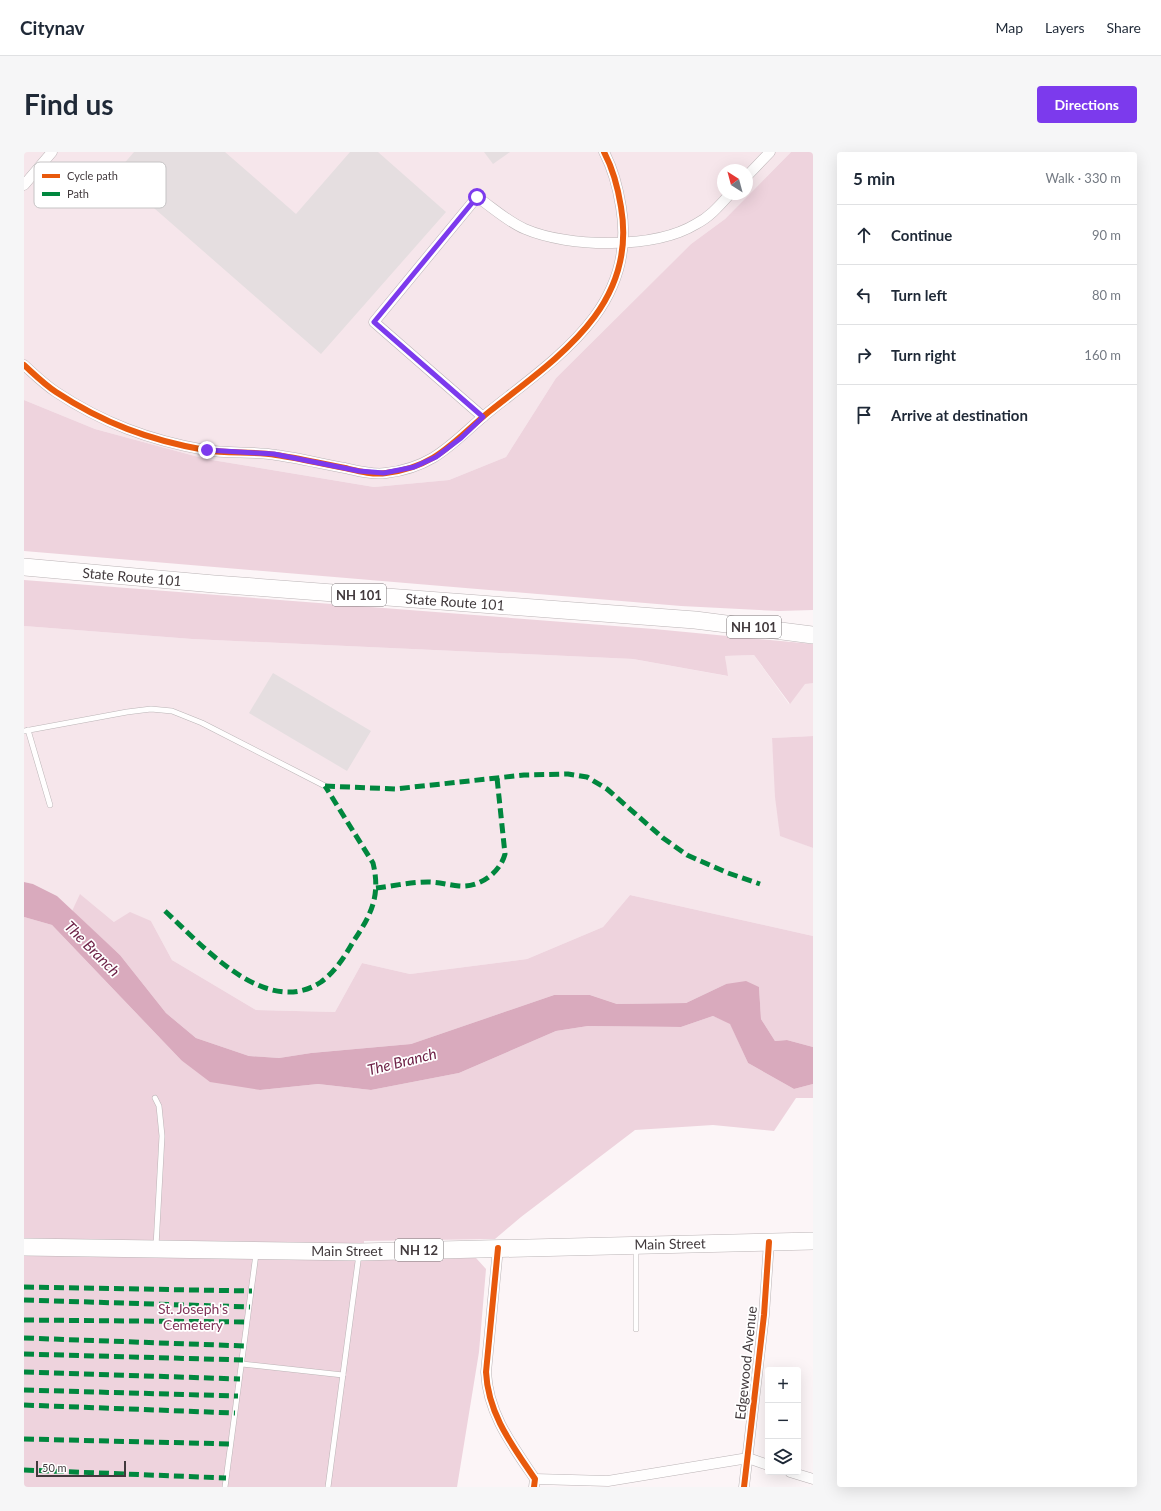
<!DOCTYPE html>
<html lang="en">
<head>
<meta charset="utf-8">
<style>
  :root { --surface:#fff; --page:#f6f6f7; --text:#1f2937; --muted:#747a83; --line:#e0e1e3; --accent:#7c3aed }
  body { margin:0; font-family:Lato,sans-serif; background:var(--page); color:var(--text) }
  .controls { position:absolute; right:12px; bottom:12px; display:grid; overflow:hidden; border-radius:4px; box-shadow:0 4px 16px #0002 }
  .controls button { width:36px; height:36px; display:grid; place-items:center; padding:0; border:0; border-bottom:1px solid var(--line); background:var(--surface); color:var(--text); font:20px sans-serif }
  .compass { position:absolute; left:693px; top:12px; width:36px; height:36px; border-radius:50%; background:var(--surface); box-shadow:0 4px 16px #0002; rotate:324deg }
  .scale { position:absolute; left:12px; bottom:10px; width:90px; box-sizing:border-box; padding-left:4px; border:2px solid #423a3d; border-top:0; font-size:11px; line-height:14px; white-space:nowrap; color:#423a3d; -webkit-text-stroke:3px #fff; paint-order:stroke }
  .stop { position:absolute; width:12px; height:12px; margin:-9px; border:3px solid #7c3aed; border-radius:50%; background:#fff }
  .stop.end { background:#7c3aed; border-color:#fff; box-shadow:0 1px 4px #0008 }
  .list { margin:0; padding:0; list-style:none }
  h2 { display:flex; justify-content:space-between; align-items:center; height:52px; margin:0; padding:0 16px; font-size:17px }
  h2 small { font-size:13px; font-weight:400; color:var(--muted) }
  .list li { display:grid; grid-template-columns:26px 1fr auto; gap:12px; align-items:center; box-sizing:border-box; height:60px; padding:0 16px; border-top:1px solid var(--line) }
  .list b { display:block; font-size:15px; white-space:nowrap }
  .list em { font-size:13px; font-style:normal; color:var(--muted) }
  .icon { flex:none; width:22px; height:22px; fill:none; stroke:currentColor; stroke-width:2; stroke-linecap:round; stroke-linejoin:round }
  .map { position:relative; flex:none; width:789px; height:1335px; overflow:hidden; border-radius:4px }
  header { display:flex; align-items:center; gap:24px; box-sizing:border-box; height:56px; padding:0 20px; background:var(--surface); border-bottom:1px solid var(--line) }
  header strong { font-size:19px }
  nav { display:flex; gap:22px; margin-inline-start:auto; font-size:14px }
  .intro { display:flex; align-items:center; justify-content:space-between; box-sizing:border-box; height:96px; padding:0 24px }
  h1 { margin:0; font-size:28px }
  .button { padding:10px 18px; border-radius:4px; background:var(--accent); color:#fff; font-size:14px; font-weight:700 }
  main { display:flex; gap:24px; padding:0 24px }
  aside { flex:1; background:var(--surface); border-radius:4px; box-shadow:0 4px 16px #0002 }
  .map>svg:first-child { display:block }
</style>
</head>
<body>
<header>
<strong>Citynav</strong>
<nav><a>Map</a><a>Layers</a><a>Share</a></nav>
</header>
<div class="intro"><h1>Find us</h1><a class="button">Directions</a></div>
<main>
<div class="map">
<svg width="789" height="1335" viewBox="0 0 789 1335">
  <rect width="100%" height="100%" fill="#fcf5f7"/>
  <g fill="#f6e6eb" fill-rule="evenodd">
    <path d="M0,0H767L701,67L667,92L532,226L482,305L425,328L350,335L182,307L71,277L0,248ZM699,18H723V42H699Z"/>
    <polygon points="0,474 168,487 609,507 703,524 701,504 730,503 765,552 781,531 789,531 789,584 748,586 756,683 789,696 789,784 606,743 579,775 503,807 386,822 338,811 311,860 232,858 148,808 127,769 90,770 57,743 48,759 33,744 9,732 0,730"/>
  </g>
  <g fill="#eed3dd">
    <polygon points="767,0 789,0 789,458 755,459 657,454 0,399 0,248 71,277 182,307 350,335 425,328 482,305 532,226 667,92 701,67"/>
    <polygon points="0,428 630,477 789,492 789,531 781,532 766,552 730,503 701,504 704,524 609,507 168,487 0,474"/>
    <polygon points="789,584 789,696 756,684 751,645 748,586"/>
    <polygon points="56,742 90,770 106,760 127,769 148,808 232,858 311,860 338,811 386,822 503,807 579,775 606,743 789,784 789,895 763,888 751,889 737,867 735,835 702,832 662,851 593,852 566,843 530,843 387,892 287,901 255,906 225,904 172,886 142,861 96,803 48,759"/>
    <polygon points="0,765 28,773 157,908 236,938 294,932 347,938 435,921 532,879 564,874 657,875 689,864 706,871 724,911 770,937 789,932 789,946 772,946 750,979 689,973 611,978 497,1065 471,1087 340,1089 340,1107 452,1106 462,1117 455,1200 433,1335 0,1335"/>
  </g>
  <polygon fill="#d9aabd" points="0,730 9,732 33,744 96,803 142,861 172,886 225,904 255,906 287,901 387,892 530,843 566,843 593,852 662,851 702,832 722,829 735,835 737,867 751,889 763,888 789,895 789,932 770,937 724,911 706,872 689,864 657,875 564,874 532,879 435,921 347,938 294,932 236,938 186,930 157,908 28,773 0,765"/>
  <g fill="#e5dee0">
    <polygon points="110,0 201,0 272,62 326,0 354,0 422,60 297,202 91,22"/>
    <polygon points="460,0 486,0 469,12"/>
    <polygon points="249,521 347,579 323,619 225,561"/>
  </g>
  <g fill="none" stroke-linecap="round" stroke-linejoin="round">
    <g stroke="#bbb4b6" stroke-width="6">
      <g id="service">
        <polyline points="4,578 26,653"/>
        <polyline points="0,579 103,560 127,557 148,559 178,571 301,634"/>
        <polyline points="131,946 135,954 138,984 132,1094"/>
        <polyline points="612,1096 612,1177"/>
        <polyline points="218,1212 319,1223"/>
        <polyline points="201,1335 232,1102"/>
        <polyline points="304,1335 335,1102"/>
      </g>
    </g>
    <g stroke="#bbb4b6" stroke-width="11">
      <g id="minor">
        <polyline points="723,24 746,0"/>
        <polyline points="0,33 28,0"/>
        <path d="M0,213C10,222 20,232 32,240C79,271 125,288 181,298C204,302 228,299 252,303C275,306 298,312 321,316C334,319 349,323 362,321C413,315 430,288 466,259C534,205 614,154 597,55C594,36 589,17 580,0"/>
        <path d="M459,265L350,170L453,45C468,55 484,70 501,77C545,96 631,97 672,72C686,65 696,53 706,42"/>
        <path d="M474,1096L462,1220C464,1262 488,1293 511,1327L510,1335"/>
        <polyline points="766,1320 789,1327"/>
        <polyline points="511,1327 584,1329 724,1306 744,1313"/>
        <polyline points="720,1335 740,1163 745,1090"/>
      </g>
    </g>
    <g stroke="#bbb4b6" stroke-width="18">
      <g id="trunk">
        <polyline points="0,415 190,432 671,468 789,483"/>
        <polyline points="0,1095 336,1100 789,1089"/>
      </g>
    </g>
    <use href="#service" stroke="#fffefe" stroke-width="5"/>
    <use href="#minor" stroke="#fffefe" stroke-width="10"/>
    <use href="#trunk" stroke="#fffefe" stroke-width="17"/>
    <g stroke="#00873e" stroke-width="5" stroke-dasharray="10 5" stroke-linecap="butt">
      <polyline points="301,634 371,637 500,623 544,622 563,625 583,637 639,686 663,703 704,721 736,732"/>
      <path d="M352,736C369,734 387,730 404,730C415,730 424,733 435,734C455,736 476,721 481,702L473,626"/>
      <path d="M141,759C178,793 242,867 297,830C311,820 321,804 329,790C347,763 357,744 349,711L301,634"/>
      <polyline points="0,1135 228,1139"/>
      <polyline points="0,1148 226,1155"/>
      <polyline points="0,1168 224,1170"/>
      <polyline points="0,1186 221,1194"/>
      <polyline points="0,1202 219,1208"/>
      <polyline points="0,1220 216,1227"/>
      <polyline points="0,1238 214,1244"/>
      <polyline points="0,1253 211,1261"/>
      <polyline points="0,1287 207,1292"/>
      <polyline points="0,1318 202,1326"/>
    </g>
    <g stroke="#fff" stroke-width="8">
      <g id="cycleway">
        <path d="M0,213C10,222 20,232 32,240C79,271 125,288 181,298C204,302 228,299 252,303C275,306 298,312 321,316C334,319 349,323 362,321C413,315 430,288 466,259C534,205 614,154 597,55C594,36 589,17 580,0"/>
        <path d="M474,1096L462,1220C464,1262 488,1293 511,1327L510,1335"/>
        <polyline points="720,1335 740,1163 745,1090"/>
      </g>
    </g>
    <use href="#cycleway" stroke="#e8590c" stroke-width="6"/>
  </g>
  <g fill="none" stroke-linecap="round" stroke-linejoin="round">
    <polyline stroke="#7c3aed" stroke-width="5" points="183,298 250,302 335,319 360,321 390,315 412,305 437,286 459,265 350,170 453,45"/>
  </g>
  <g text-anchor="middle" stroke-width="3.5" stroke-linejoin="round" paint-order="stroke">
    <g fill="#fff" stroke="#7b7577" stroke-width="1">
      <rect x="308" y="432" width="54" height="22" rx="3"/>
      <rect x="703" y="464" width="54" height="22" rx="3"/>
      <rect x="371" y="1087" width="48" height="22" rx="3"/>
    </g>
    <g font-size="13" font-weight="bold" fill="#423a3d">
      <text x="335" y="448">NH 101</text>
      <text x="730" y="480">NH 101</text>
      <text x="395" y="1103">NH 12</text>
    </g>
    <g font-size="14" fill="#423a3d" stroke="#fff">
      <text transform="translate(108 425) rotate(5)" y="5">State Route 101</text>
      <text transform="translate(431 450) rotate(4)" y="5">State Route 101</text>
      <text transform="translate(646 1092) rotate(-1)" y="5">Main Street</text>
      <text x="323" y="1104">Main Street</text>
      <text transform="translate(722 1211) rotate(-84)" y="5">Edgewood Avenue</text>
    </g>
    <g font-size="14" fill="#813358" stroke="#fff">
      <text x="169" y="1162">St. Joseph's<tspan x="169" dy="16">Cemetery</tspan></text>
    </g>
    <g font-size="15" font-style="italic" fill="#6e2247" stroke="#fff">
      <text transform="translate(68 797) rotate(45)" y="5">The Branch</text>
      <text transform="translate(378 910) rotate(-14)" y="5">The Branch</text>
    </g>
  </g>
  <rect x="10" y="10" width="132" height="46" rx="6" fill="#fff" stroke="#c6c4c5" stroke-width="1"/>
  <rect x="18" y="22" width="18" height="4" fill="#e8590c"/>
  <rect x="18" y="40" width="18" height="4" fill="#00873e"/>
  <g font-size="11" fill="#423a3d">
    <text x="43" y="28">Cycle path</text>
    <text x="43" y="46">Path</text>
  </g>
</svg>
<div class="controls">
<button>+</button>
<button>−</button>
<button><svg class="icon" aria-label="layers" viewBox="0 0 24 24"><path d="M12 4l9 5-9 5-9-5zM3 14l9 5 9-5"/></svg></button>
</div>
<svg class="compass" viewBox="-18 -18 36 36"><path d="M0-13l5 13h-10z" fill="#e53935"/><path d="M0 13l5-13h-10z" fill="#747a83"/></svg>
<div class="scale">50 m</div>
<div class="stop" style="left:453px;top:45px"></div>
<div class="stop end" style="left:183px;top:298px"></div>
</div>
<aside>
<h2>5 min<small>Walk · 330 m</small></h2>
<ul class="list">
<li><svg class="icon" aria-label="ahead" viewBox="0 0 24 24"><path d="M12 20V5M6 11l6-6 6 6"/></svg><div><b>Continue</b></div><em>90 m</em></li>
<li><svg class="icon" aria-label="left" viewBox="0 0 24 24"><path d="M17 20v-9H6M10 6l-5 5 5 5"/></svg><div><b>Turn left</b></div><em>80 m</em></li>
<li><svg class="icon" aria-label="right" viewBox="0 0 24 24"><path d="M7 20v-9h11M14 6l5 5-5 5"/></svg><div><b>Turn right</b></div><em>160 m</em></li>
<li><svg class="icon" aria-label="arrive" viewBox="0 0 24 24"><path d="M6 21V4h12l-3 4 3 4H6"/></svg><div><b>Arrive at destination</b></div></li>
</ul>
</aside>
</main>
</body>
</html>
